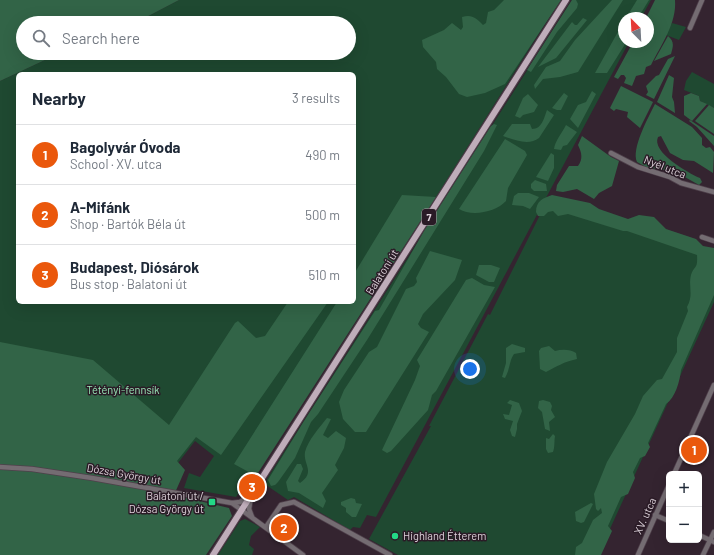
<!DOCTYPE html>
<html lang="en">
<head>
<meta charset="utf-8">
<style>
  :root { --surface:#fff; --page:#f2f2f3; --text:#1f2937; --muted:#747a83; --line:#e0e1e3; --accent:#ea580c }
  body { margin:0; font-family:Barlow,sans-serif; background:var(--page); color:var(--text) }
  .controls { position:absolute; right:12px; bottom:12px; display:grid; overflow:hidden; border-radius:6px; box-shadow:0 4px 16px #0002 }
  .controls button { width:36px; height:36px; display:grid; place-items:center; padding:0; border:0; border-bottom:1px solid var(--line); background:var(--surface); color:var(--text); font:20px sans-serif }
  .compass { position:absolute; left:618px; top:12px; width:36px; height:36px; border-radius:50%; background:var(--surface); box-shadow:0 4px 16px #0002; rotate:336deg }
  .you { position:absolute; left:470px; top:369px; width:14px; height:14px; margin:-10px; border:3px solid #fff; border-radius:50%; background:#1a73e8; box-shadow:0 0 0 6px #1a73e833 }
  .badge { display:grid; place-items:center; width:26px; height:26px; border-radius:50%; background:var(--accent); color:#fff; font-size:13px; font-weight:700 }
  .pin { position:absolute; translate:-50% -50%; border:2px solid #fff; box-shadow:0 1px 4px #0006 }
  .list { margin:0; padding:0; list-style:none }
  h2 { display:flex; justify-content:space-between; align-items:center; height:52px; margin:0; padding:0 16px; font-size:17px }
  h2 small { font-size:13px; font-weight:400; color:var(--muted) }
  .list li { display:grid; grid-template-columns:26px 1fr auto; gap:12px; align-items:center; box-sizing:border-box; height:60px; padding:0 16px; border-top:1px solid var(--line) }
  .list b { display:block; font-size:15px; white-space:nowrap }
  .list p { margin:0; font-size:13px; white-space:nowrap; color:var(--muted) }
  .list em { font-size:13px; font-style:normal; color:var(--muted) }
  .icon { flex:none; width:22px; height:22px; fill:none; stroke:currentColor; stroke-width:2; stroke-linecap:round; stroke-linejoin:round }
  .map { position:relative; flex:none; width:714px; height:555px; overflow:hidden }
  .search { position:absolute; background:var(--surface); box-shadow:0 4px 16px #0002; left:16px; top:16px; width:340px; height:44px; display:flex; align-items:center; gap:10px; box-sizing:border-box; padding:0 14px; border-radius:22px; color:var(--muted); font-size:15px }
  .panel { position:absolute; background:var(--surface); box-shadow:0 4px 16px #0002; left:16px; top:72px; width:340px; height:232px; border-radius:6px }
  .map>svg:first-child { display:block }
</style>
</head>
<body>
<div class="map">
<svg width="714" height="555" viewBox="0 0 714 555">
  <rect width="100%" height="100%" fill="#342430"/>
  <g fill="#1f4931" fill-rule="evenodd">
    <path d="M179,0H560L436,197H434L277,441L236,497L184,488L189,473L200,477L214,456L195,441L178,463L0,462V81L60,53H349V23H135ZM18,74H354V302H18Z"/>
    <polygon points="572,0 651,0 641,18 624,18 624,42 629,42 376,517 367,515 360,528 353,527 350,530 294,497 288,500 266,485 267,479"/>
    <polygon points="672,23 686,27 679,40 666,35"/>
    <polygon points="692,72 714,84 714,108 700,101 699,96 684,90 686,81"/>
    <polygon points="545,205 714,250 714,302 598,555 398,555 369,539 431,426 429,426 488,314 490,315"/>
    <polygon points="245,519 260,527 251,536 249,545 254,549 252,555 218,555 240,521"/>
  </g>
  <g fill="#326447">
    <polygon points="0,0 179,0 135,23 23,23 23,53 60,53 0,81"/>
    <path d="M504,0H561L505,84L485,93L467,97L459,94L446,77L437,69L436,62L423,47L422,40L444,30L452,23L461,30L463,27L462,17C472,14 476,18 483,25L486,23L488,12L494,10Z"/>
    <polygon points="572,0 576,0 578,4 577,8 557,32 531,72 527,70"/>
    <polygon points="612,0 623,0 578,72 560,77 543,79 535,89 534,85 546,67 560,61 575,40"/>
    <polygon points="637,0 649,0 638,18 626,18"/>
    <path d="M655,0H675C677,23 661,45 651,65L646,67L644,74L636,76L632,86L624,83L626,78L624,75H621L618,79L614,77L633,42H648V18H646Z"/>
    <polygon points="583,18 587,20 556,58 538,67 572,22 575,25 577,25"/>
    <polygon points="624,21 624,42 626,42 624,46 607,73 595,73"/>
    <path d="M668,36C675,42 673,47 671,54L654,61Z"/>
    <polygon points="675,56 654,99 646,95 648,92 646,86 656,76 659,75 668,59"/>
    <polygon points="669,75 674,78 672,97 674,102 675,113 657,102"/>
    <polygon points="621,86 653,102 640,128 627,117 628,112 616,109 614,111 610,108"/>
    <polygon points="592,91 596,94 578,128 570,119 578,105 586,102"/>
    <polygon points="564,93 568,96 561,110 557,110 552,108"/>
    <polygon points="691,93 699,96 700,101 707,104 692,121 684,115 684,96"/>
    <polygon points="528,94 538,105 534,112 523,115 520,118 515,116 523,98"/>
    <path d="M655,104L692,127L702,138V145L706,148L710,147L714,152L713,173L694,161L683,160L670,153L661,136L658,137C651,152 688,173 700,178L702,182L699,185L676,172L646,167L637,162C631,149 648,118 655,104Z"/>
    <polygon points="709,105 714,108 714,134 695,121"/>
    <path d="M547,110L554,115L539,138C529,146 514,140 503,136L512,124H530L532,129C542,129 544,118 547,110Z"/>
    <polygon points="690,120 714,136 714,146 697,127 689,121"/>
    <polygon points="494,124 497,125 484,151 367,340 318,414 311,422 295,458 278,482 275,485 271,486 268,480 304,421 375,311 379,310 424,231 491,126"/>
    <path d="M566,125L577,132L567,145L563,146L561,150L554,149C555,141 562,133 566,125Z"/>
    <path d="M582,136L611,157L619,161L612,186L599,193L594,199L577,189L563,192L556,191L557,185L569,166H578C583,159 582,153 578,145Z"/>
    <path d="M505,139L525,151L527,155L508,188L506,201C496,212 472,217 459,209Z"/>
    <polygon points="551,153 554,155 554,168 548,181 536,177"/>
    <polygon points="535,180 546,184 547,191 534,191 531,188 531,184"/>
    <polygon points="518,193 529,193 539,197 530,209 523,206 512,205 514,196"/>
    <polygon points="402,195 436,197 256,476 234,464 337,302 354,302 354,274"/>
    <path d="M552,195L590,203L599,209L628,219L639,215L654,217L666,229L696,239L703,246L714,248V295L681,370C680,381 675,398 666,404L648,443L650,447L645,456L640,458L633,472L635,478L628,494L621,497L608,526L612,531L601,555H575L576,547L582,543L593,520L602,513L601,508L598,511L596,509L594,494L607,462L635,414L643,396L657,380L662,379L677,352V338L688,311L687,307C694,294 688,287 691,275C694,265 698,270 697,255L627,231H623L568,214L558,216L553,211L548,212L544,216H538L536,212C536,201 543,198 552,195Z"/>
    <polygon points="430,251 462,260 455,280 423,314 418,324 421,328 429,332 366,432 355,432 343,419 339,402 344,390 369,352 377,347 406,289 414,286 417,282 416,278"/>
    <polygon points="479,265 491,265 500,268 494,282 489,282 476,275"/>
    <polygon points="472,278 484,285 495,287 436,391 432,395 428,410 391,451 387,453 382,450 415,380 420,366 417,360 466,280"/>
    <polygon points="288,302 328,302 221,455 196,437 177,461 185,470 174,495 229,508 232,516 206,555 0,555 0,342 93,360 169,425 235,323 238,321 256,338 265,336"/>
    <path d="M512,344L525,348V352L514,354C509,361 510,370 505,378L502,377L506,363V348Z"/>
    <path d="M549,346L555,351C562,349 570,349 576,353L577,359C563,362 558,366 546,372L540,369L539,351L541,348Z"/>
    <polygon points="510,400 519,403 522,411 517,424 517,429 515,437 512,436 510,430 513,421 505,419 503,414 509,415 512,405 507,403"/>
    <polygon points="543,400 550,402 552,406 551,410 555,417 549,422 550,431 545,429 542,412 538,408 539,401"/>
    <path d="M327,418L331,419L323,435L328,438L336,431L346,438L344,448L335,465L338,470L322,493L326,501L323,508L299,493L288,491L286,482L297,464H301L303,469L298,481L300,483C316,472 303,465 305,452C308,440 320,427 327,418Z"/>
    <path d="M553,434L555,436C554,442 555,447 553,452L548,453L546,449V438L549,439Z"/>
    <polygon points="351,498 355,499 356,503 362,504 356,517 352,517 346,512 346,508 341,505 341,502"/>
    <polygon points="591,503 593,504 584,522 581,523 576,521 575,512"/>
  </g>
  <g fill="none" stroke-linecap="round" stroke-linejoin="round">
    <g stroke="#4f404b" stroke-width="6">
      <g id="minor">
        <polyline points="690,28 702,0"/>
        <polyline points="611,153 638,167 670,177 681,183 714,192"/>
        <polyline points="702,237 714,241"/>
        <polyline points="0,467 32,469 92,478 232,503 303,555"/>
        <polyline points="674,474 714,385"/>
        <polyline points="251,497 249,509 252,517"/>
        <polyline points="232,503 240,502 248,497"/>
        <polyline points="655,515 669,521"/>
        <polyline points="266,527 281,505 294,502 390,555"/>
        <polyline points="699,535 714,542"/>
        <polyline points="638,555 669,485"/>
        <polyline points="703,555 714,532"/>
      </g>
    </g>
    <g stroke="#4f404b" stroke-width="8">
      <polyline id="major" points="213,555 566,0"/>
    </g>
    <use href="#minor" stroke="#746c72" stroke-width="4.5"/>
    <use href="#major" stroke="#bfadba" stroke-width="6"/>
  </g>
  <g fill="#23d886" stroke="#2a1b26" stroke-width="1.5">
    <rect x="208" y="498" width="8" height="8" rx="2"/>
    <circle cx="395" cy="536" r="4"/>
  </g>
  <g text-anchor="middle" stroke-width="3" stroke-linejoin="round" paint-order="stroke">
    <rect fill="#2a1b26" stroke="#a89ca5" stroke-width="1" x="422" y="209" width="14" height="16" rx="3"/>
    <g font-size="10" font-weight="bold" fill="#ded3db">
      <text x="429" y="221">7</text>
    </g>
    <g font-size="11" fill="#ded3db" stroke="#2a1b26">
      <text transform="translate(665 167) rotate(22)" y="4">Nyél utca</text>
      <text transform="translate(382 272) rotate(-58)" y="4">Balatoni út</text>
      <text transform="translate(124 474) rotate(10)" y="4">Dózsa György út</text>
      <text transform="translate(645 516) rotate(-66)" y="4">XV. utca</text>
    </g>
    <g font-size="11" fill="#99e7b7" stroke="#2a1b26">
      <text x="123" y="394">Tétényi-fennsík</text>
    </g>
    <g font-size="11" fill="#ded3db" stroke="#2a1b26" text-anchor="end">
      <text x="204" y="500">Balatoni út /<tspan x="204" dy="13">Dózsa György út</tspan></text>
      <text x="403" y="540" text-anchor="start">Highland Étterem</text>
    </g>
  </g>
</svg>
<div class="controls">
<button>+</button>
<button>−</button>
</div>
<svg class="compass" viewBox="-18 -18 36 36"><path d="M0-13l5 13h-10z" fill="#e53935"/><path d="M0 13l5-13h-10z" fill="#747a83"/></svg>
<div class="you"></div>
<div class="pin badge" style="left:694px;top:450px">1</div>
<div class="pin badge" style="left:284px;top:528px">2</div>
<div class="pin badge" style="left:252px;top:487px">3</div>
<div class="search"><svg class="icon" aria-label="search" viewBox="0 0 24 24"><circle cx="10" cy="10" r="6"/><path d="M15 15l6 6"/></svg>Search here</div>
<section class="panel">
<h2>Nearby<small>3 results</small></h2>
<ul class="list">
<li><span class="badge">1</span><div><b>Bagolyvár Óvoda</b><p>School · XV. utca</p></div><em>490 m</em></li>
<li><span class="badge">2</span><div><b>A-Mifánk</b><p>Shop · Bartók Béla út</p></div><em>500 m</em></li>
<li><span class="badge">3</span><div><b>Budapest, Diósárok</b><p>Bus stop · Balatoni út</p></div><em>510 m</em></li>
</ul>
</section>
</div>
</body>
</html>
